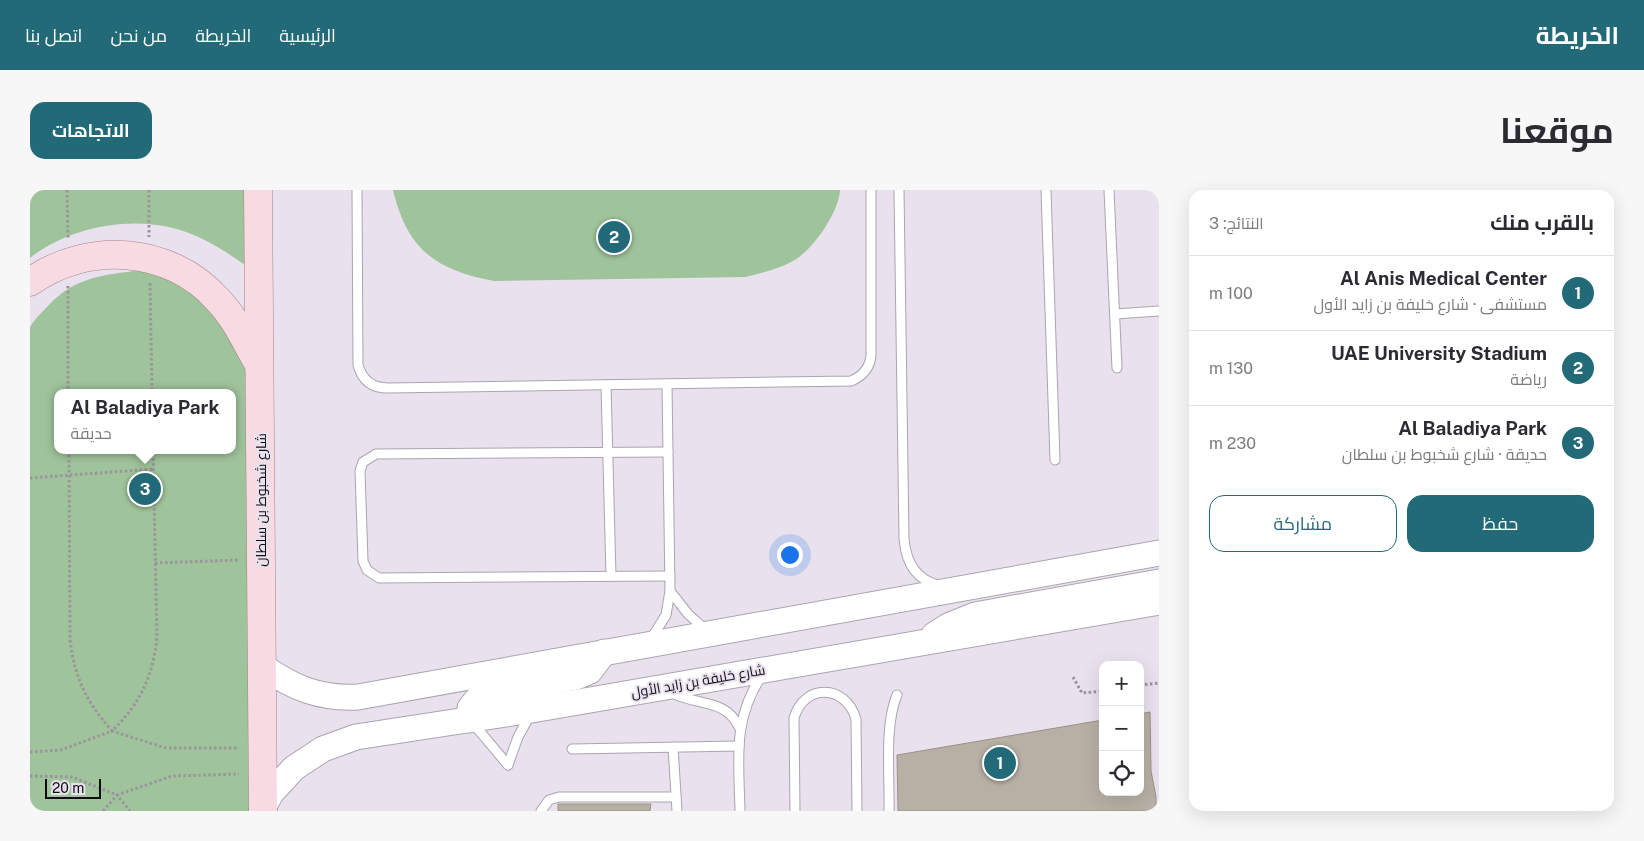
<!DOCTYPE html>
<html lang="ar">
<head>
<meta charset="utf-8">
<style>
  :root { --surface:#fff; --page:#f7f7f7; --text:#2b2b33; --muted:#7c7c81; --line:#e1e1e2; --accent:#236a78 }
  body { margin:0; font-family:"Public Sans",Cairo,sans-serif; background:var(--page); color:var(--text); direction:rtl }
  .controls { position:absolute; right:15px; bottom:15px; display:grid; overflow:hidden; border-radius:10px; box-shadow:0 5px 20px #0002 }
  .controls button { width:45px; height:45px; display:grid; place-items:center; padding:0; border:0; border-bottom:1px solid var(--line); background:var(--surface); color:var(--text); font:25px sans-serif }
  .scale { position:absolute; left:15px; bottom:12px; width:56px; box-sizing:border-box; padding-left:5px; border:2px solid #0f0d11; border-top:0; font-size:14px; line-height:18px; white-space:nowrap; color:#0f0d11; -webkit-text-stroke:4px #e9e2ee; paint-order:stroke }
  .you { position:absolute; left:759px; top:364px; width:18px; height:18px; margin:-12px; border:4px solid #fff; border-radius:50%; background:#1a73e8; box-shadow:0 0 0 8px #1a73e833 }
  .badge { display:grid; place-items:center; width:32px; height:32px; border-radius:50%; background:var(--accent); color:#fff; font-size:16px; font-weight:700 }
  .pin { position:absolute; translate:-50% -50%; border:2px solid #fff; box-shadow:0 1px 5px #0006 }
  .popup { position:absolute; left:24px; top:199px; width:182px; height:65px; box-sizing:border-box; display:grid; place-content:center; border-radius:10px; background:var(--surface); filter:drop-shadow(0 1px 4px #0005); font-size:16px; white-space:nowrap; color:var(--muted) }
  .popup b { font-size:19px; color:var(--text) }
  .popup::after { content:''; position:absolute; left:50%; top:100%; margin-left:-10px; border:10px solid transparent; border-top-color:var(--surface) }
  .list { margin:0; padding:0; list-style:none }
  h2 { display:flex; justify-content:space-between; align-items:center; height:65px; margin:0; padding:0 20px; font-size:21px }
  h2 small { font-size:16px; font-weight:400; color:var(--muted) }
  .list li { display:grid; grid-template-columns:32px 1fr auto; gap:15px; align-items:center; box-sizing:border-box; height:75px; padding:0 20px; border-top:1px solid var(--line) }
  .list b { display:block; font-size:19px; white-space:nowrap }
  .list p { margin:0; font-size:16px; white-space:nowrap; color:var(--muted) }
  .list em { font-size:16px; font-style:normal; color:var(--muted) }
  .actions { display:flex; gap:10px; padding:15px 20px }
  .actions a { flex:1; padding:11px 0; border:1px solid var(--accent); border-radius:15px; text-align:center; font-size:18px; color:var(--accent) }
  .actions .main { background:var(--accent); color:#fff }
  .icon { flex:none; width:28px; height:28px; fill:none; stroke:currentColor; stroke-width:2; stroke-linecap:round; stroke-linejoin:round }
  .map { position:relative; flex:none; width:1129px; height:621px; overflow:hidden; direction:ltr; border-radius:15px }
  header { display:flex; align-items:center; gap:30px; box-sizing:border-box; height:70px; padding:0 25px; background:var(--accent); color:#fff }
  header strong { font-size:24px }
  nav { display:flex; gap:28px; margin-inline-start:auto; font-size:18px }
  .intro { display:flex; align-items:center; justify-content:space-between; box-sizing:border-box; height:120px; padding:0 30px }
  h1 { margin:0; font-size:35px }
  .button { padding:12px 22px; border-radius:15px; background:var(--accent); color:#fff; font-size:18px; font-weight:700 }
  main { display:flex; gap:30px; padding:0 30px }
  aside { flex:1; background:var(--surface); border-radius:15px; box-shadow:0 5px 20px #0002 }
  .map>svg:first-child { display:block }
</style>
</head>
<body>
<header>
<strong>الخريطة</strong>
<nav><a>الرئيسية</a><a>الخريطة</a><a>من نحن</a><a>اتصل بنا</a></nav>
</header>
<div class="intro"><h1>موقعنا</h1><a class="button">الاتجاهات</a></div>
<main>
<aside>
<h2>بالقرب منك<small>النتائج: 3</small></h2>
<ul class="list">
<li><span class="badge">1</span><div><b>Al Anis Medical Center</b><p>مستشفى · شارع خليفة بن زايد الأول</p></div><em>100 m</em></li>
<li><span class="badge">2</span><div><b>UAE University Stadium</b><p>رياضة</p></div><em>130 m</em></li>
<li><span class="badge">3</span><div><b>Al Baladiya Park</b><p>حديقة · شارع شخبوط بن سلطان</p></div><em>230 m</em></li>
</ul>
<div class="actions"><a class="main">حفظ</a><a>مشاركة</a></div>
</aside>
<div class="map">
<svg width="1129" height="621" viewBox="0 0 1129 621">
  <rect width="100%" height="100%" fill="#e9e2ee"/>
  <g fill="#9fc39b" fill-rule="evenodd">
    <path d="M0,0H218V77C195,61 171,45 143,38C97,26 37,38 0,68Z"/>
    <path d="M363,0H810C809,22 783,60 763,71C748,79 732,83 715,87L464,91C405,80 377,59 363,0Z"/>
    <path d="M104,81L132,82L157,90L215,153L233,621H0V137C4,130 10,124 15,119C42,89 66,86 104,81ZM28,203H202V260H28Z"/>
  </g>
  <g fill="#b8b0a5" stroke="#999187">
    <polygon points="1120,522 1121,581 1126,607 1126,621 868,621 867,565 1073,530 1073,602 1110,602 1110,524"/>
    <polygon points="528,614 621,614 620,621 528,621"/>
  </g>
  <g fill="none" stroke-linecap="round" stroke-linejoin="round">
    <g stroke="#aaa4b0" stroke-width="11">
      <g id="lane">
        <path d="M327,0L328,175C332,190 342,198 358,198L821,191C833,186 840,178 841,165V0"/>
        <path d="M869,0L874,349C876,371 885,390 909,395"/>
        <polyline points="1016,0 1025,270"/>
        <polyline points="1079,0 1087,178"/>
        <polyline points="1085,124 1129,121"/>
        <polyline points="576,195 581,386"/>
        <polyline points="638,262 346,264 333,272 330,281 333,371 337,380 349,388 640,386"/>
        <polyline points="640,401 658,424 677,441"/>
        <polyline points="621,449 636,425 640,401 637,194"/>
        <path d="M640,502C665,516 696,508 709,537"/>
        <polyline points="441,531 478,575"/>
        <polyline points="643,557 647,621"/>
        <polyline points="542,559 709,556"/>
        <polyline points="478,575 488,547 500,525"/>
        <polyline points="511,621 519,610 529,607 646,607"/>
        <path d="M710,621C709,570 702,530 732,485"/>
        <path d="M765,621L764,528C774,493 816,494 826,529L827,621"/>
        <path d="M859,621C860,587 854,536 867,505"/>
      </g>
    </g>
    <g stroke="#aaa4b0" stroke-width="27">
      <g id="secondary">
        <polyline points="904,445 918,436 945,425 1129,392"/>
        <path d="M232,476C263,498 290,509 328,507L1129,363"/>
        <polyline points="440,530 440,518 449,507 546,487 560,481 574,462"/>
        <polyline points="233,618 241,603 264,578 293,559 326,547 502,520 1129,412"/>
      </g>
    </g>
    <g stroke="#a3828c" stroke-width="29">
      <g id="primary">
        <polyline points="228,0 233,621"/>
        <path d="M0,92C57,51 139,56 187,109C205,127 215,151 228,173"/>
      </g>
    </g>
    <g stroke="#9a949d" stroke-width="3" stroke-dasharray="2.5 2.5" stroke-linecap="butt">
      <polyline points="37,0 38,49"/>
      <polyline points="119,0 119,47"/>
      <polyline points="120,93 122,203"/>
      <polyline points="38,96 38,203"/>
      <path d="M39,260L40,450C45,489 56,511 82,541C110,514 123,486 127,447L123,260"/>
      <polyline points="0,288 123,279"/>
      <polyline points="125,373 210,370"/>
      <polyline points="1043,487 1052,503 1073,501"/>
      <polyline points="1110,495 1129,493"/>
      <polyline points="0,562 31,560 82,541 136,558 209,558"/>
      <polyline points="0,586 42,587 87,605 142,586 209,584"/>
      <polyline points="73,621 87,605 100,621"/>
    </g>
    <use href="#lane" stroke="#fff" stroke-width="9"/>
    <use href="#secondary" stroke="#fff" stroke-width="25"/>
    <use href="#primary" stroke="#f8dae2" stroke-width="28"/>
  </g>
  <g text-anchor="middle" stroke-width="4" stroke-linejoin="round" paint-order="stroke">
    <g font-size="14" fill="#0f0d11" stroke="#e9e2ee">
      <text transform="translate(231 310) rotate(-90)" y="5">شارع شخبوط بن سلطان</text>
      <text transform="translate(668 491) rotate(-10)" y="5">شارع خليفة بن زايد الأول</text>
    </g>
  </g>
</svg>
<div class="controls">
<button>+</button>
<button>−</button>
<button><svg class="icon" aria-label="locate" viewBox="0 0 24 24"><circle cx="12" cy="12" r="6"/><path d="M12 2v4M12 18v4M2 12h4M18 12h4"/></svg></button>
</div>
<div class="scale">20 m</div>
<div class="you"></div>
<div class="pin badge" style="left:970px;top:573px">1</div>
<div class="pin badge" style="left:584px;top:47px">2</div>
<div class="pin badge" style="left:115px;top:299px">3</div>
<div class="popup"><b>Al Baladiya Park</b>حديقة</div>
</div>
</main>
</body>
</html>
